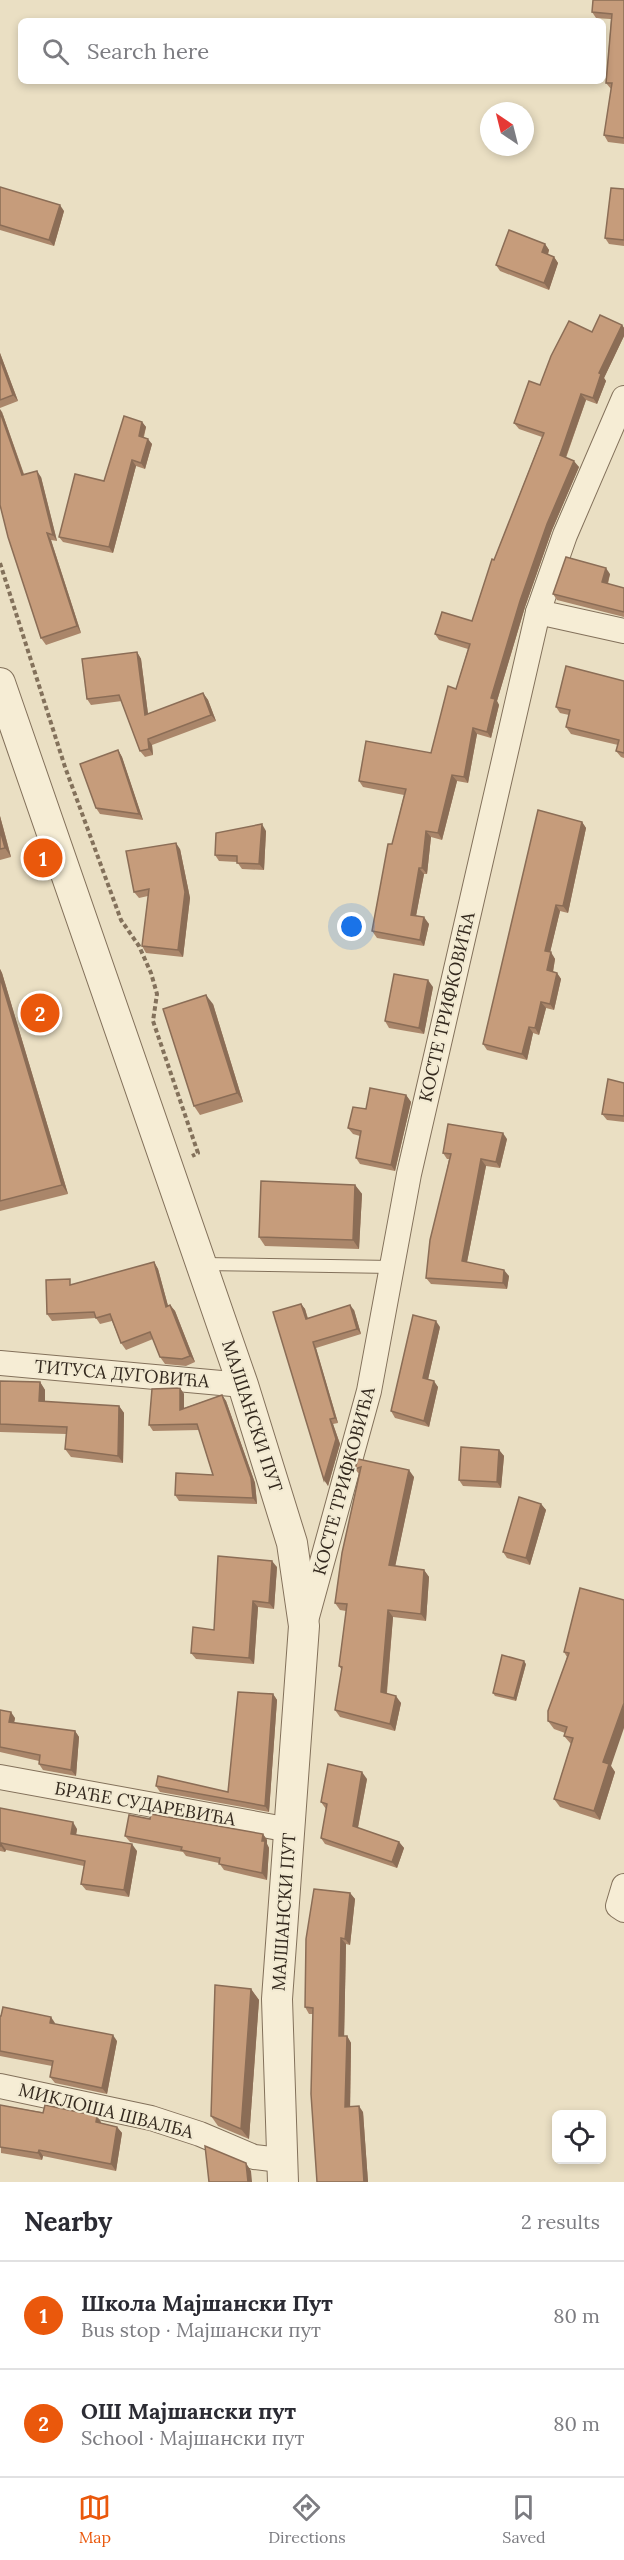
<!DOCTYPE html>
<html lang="en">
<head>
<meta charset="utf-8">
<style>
  :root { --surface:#fff; --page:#f2f2f3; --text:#2b2b33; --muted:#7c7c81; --line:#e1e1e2; --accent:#ea580c }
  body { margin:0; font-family:Lora,serif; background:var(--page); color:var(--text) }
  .controls { position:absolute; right:18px; bottom:18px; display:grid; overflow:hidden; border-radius:9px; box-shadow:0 3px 9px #0003 }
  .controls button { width:54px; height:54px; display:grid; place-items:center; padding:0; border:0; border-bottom:2px solid var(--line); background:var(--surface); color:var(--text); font:30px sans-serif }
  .compass { position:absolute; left:480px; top:102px; width:54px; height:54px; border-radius:50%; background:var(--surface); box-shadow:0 3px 9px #0003; rotate:325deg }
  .you { position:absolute; left:352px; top:927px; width:21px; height:21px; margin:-15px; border:4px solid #fff; border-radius:50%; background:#1a73e8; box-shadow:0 0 0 9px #1a73e833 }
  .badge { display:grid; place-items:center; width:39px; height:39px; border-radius:50%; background:var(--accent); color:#fff; font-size:20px; font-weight:700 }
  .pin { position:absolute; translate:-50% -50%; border:3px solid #fff; box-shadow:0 2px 6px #0006 }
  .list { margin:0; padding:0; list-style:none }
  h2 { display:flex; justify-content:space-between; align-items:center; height:78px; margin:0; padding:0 24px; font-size:26px }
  h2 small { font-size:20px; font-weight:400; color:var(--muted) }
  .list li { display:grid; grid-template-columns:39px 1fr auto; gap:18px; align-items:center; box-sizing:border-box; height:108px; padding:0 24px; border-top:2px solid var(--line) }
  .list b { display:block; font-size:22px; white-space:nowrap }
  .list p { margin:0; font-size:20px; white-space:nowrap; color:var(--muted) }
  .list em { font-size:20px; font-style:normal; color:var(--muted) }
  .icon { flex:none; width:33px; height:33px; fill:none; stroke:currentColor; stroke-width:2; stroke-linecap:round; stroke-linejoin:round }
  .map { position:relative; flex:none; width:624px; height:2182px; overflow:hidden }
  .search { position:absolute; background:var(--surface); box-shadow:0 3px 9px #0003; left:18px; right:18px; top:18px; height:66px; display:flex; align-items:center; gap:15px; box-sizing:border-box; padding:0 21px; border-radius:9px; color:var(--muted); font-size:22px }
  .sheet { height:294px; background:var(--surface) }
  nav { display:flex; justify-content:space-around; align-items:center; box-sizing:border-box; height:84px; border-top:2px solid var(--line); background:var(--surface); font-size:16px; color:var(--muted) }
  nav a { display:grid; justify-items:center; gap:3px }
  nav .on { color:var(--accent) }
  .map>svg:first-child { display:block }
</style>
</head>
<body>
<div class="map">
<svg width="624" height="2182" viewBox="0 0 624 2182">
  <rect width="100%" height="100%" fill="#eadfc3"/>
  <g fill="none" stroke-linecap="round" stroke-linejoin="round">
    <g stroke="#83715b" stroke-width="14">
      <polyline id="service" points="203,1264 392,1267"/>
    </g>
    <g stroke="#83715b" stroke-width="26">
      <g id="minor">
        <polyline points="538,612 624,631"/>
        <polyline points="0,1363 243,1385"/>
        <polyline points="305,1624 369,1391 409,1174 538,612 565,535 624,398"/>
        <polyline points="0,1777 290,1830"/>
        <polyline points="624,1886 618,1906 624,1910"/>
        <polyline points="0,2086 151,2118 200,2134 254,2157 280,2160"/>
      </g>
    </g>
    <g stroke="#83715b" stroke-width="32">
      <polyline id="tertiary" points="0,683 243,1385 292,1543 304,1626 277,1999 283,2182"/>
    </g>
    <polyline stroke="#83715b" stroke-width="4" stroke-dasharray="4.5 3" stroke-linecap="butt" points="0,563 65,767 121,920 139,946 151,973 157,994 153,1021 198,1153 192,1156"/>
    <use href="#service" stroke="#f6edd5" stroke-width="12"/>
    <use href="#minor" stroke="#f6edd5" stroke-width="24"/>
    <use href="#tertiary" stroke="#f6edd5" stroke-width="30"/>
  </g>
  <g fill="#aa866a">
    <polygon points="624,0 624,144 608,142 604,135 611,89 606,83 611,19 596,18 592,12"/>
    <polygon points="0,187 64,211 54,246 0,230"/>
    <polygon points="624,189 624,246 609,244 605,238"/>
    <polygon points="545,244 549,250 548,255 554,257 558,263 549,290 500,271 496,265"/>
    <polygon points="622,325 624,328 624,336 604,378 606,381 597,404 586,400 566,458 579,467 552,530 525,607 497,701 499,705 491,738 477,734 468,783 457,781 442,840 431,837 427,874 424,874 416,916 429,924 424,946 377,938 372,931 392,844 404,795 363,787 359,781 431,753 456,689 468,649 439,640 435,634 472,621 494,560 542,437 519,429 514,423 540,385 592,332"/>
    <polygon points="0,353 18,401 0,408"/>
    <polygon points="2,412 24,474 41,477 57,541 51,540 81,633 46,645 41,638"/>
    <polygon points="142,422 146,427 144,437 152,444 145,469 136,466 113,553 63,542 59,537 104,481"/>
    <polygon points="610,574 608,584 624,588 624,617 557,600 553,594"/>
    <polygon points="137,652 141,659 148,714 203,693 208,700 216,721 152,745 153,755 145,757 140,751 122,701 91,705 87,699"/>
    <polygon points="624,681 624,758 621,757 616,751 618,745 571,734 566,727 569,715 560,713 556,707"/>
    <polygon points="118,750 122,757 143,820 100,814 96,808"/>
    <polygon points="0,816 11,857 0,860"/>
    <polygon points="582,822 586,828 568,913 560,911 550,952 555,959 553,972 557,973 561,979 554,1010 546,1008 539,1035 533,1033 527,1060 487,1050 483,1044"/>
    <polygon points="266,831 264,870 242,869 237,862 219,861 215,855"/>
    <polygon points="180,849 190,898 183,957 146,953 142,946 148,896 139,898 134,892"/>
    <polygon points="0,969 2,973 68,1194 0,1211"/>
    <polygon points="433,987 424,1034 389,1028 385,1021"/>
    <polygon points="213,1004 243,1102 200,1115 194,1106"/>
    <polygon points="624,1083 624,1122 607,1120 602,1114"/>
    <polygon points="406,1095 411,1102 395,1171 360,1164 356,1158 360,1136 353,1134 348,1128"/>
    <polygon points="507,1139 500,1168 486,1166 467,1262 509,1276 507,1289 431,1284 426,1278 449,1159 447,1159 443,1153"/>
    <polygon points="355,1185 362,1194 359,1249 265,1246 259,1237"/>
    <polygon points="154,1262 158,1269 168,1306 170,1305 175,1311 195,1362 186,1366 165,1364 160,1357 153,1339 126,1350 121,1343 112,1321 100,1324 96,1318 52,1321 47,1314 74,1284"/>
    <polygon points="301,1304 305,1309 308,1318 354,1310 361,1334 316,1348 338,1423 333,1424 340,1444 328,1486"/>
    <polygon points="440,1327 428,1379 438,1387 429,1427 395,1418 391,1411"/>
    <polygon points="0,1381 40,1382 45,1390 45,1402 119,1406 124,1413 123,1463 71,1457 65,1449 66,1434 0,1432"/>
    <polygon points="180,1388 184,1394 184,1408 222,1395 226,1401 255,1483 257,1504 179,1501 175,1495 213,1475 199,1430 153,1431 149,1425"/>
    <polygon points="499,1450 504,1456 501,1488 463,1486 459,1480"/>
    <polygon points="358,1459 414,1477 395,1566 424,1570 429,1577 426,1621 393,1617 387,1693 401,1703 395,1731 340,1717 335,1710 342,1670 339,1666 346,1611 340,1610 335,1603 359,1474 355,1469"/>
    <polygon points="541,1504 546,1510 530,1565 507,1558 503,1552"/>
    <polygon points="277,1567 274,1609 258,1607 254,1664 196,1659 191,1653"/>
    <polygon points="580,1588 611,1766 615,1772 600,1820 560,1807 554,1799 571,1744 564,1736 565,1733 554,1729 548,1721 567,1657 564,1652"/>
    <polygon points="526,1664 516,1701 495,1696 493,1693"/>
    <polygon points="273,1694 277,1700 269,1812 160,1792 156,1786 228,1792"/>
    <polygon points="0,1710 15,1718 14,1723 75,1731 79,1737 76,1776 43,1770 39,1764 39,1761 0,1752"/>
    <polygon points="367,1779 358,1828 399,1842 404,1848 397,1868 325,1844 321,1838 326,1809 321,1802"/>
    <polygon points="0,1808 77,1829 76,1835 137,1851 129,1897 86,1890 81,1884 84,1866 6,1850 5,1852 0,1851"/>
    <polygon points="150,1819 263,1834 267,1840 267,1844 269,1848 267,1880 224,1870 219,1863 186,1856 183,1852 130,1842 125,1836"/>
    <polygon points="350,1893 355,1899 350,1945 346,1944 344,2036 347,2036 351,2043 350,2107 363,2112 368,2182 317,2182 313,2014 309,2014 305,2007"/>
    <polygon points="251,1989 259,2000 249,2139 218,2126 211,2116"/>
    <polygon points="0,2016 55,2023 55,2024 117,2041 107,2094 55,2083 50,2077 52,2066 0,2056"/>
    <polygon points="0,2105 101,2122 101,2123 117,2127 122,2133 116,2171 43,2156 42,2160 1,2153"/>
  </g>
  <g fill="#8b6d56">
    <polygon points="60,205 64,211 54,246 49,240"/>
    <polygon points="545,244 549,250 546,259 542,252"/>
    <polygon points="554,257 558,263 549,290 544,283"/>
    <polygon points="622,325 624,328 624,336 604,378 606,381 597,404 593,398 599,373"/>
    <polygon points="0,353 18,401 13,395 0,359"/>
    <polygon points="581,394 586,400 564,462 560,455"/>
    <polygon points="0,409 2,412 26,481 22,475 0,412"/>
    <polygon points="142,422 146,427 142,441 139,436"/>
    <polygon points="148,439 152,444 145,469 141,463"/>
    <polygon points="132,460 136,466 113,553 109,547"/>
    <polygon points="574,461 579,467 552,530 525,607 497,701 499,705 491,738 487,732 491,698 520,601 547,524"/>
    <polygon points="37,471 41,477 57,541 53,535"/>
    <polygon points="47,533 51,540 81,633 77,626"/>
    <polygon points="606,568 610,574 606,589 602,582"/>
    <polygon points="137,652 141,659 149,722 145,715"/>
    <polygon points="203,693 208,700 216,721 211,715"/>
    <polygon points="473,728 477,734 468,783 464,777"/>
    <polygon points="148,739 152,745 153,755 149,749"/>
    <polygon points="118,750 122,757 143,820 139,814"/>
    <polygon points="452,775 457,781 442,840 438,833"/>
    <polygon points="0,816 11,857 5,848 0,830"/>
    <polygon points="582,822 586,828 568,913 563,906"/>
    <polygon points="262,824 266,831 264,870 259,864"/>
    <polygon points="426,831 431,837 427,874 422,868"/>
    <polygon points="176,843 180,849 190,898 183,957 178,950"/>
    <polygon points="419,868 424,874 415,921 411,915"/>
    <polygon points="556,905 560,911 549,957 545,951"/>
    <polygon points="424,917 429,924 424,946 420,940"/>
    <polygon points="551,952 555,959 552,977 547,970"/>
    <polygon points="0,969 2,973 68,1194 62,1185 0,977"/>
    <polygon points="557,973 561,979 554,1010 550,1004"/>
    <polygon points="428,980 433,987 424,1034 419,1028"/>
    <polygon points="206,995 213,1004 243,1102 237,1093"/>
    <polygon points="541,1002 546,1008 539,1035 535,1028"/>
    <polygon points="529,1027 533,1033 527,1060 522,1054"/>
    <polygon points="406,1095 411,1102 395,1171 391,1165"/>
    <polygon points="503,1133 507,1139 500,1168 496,1162"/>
    <polygon points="481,1159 486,1166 466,1267 462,1261"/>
    <polygon points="355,1185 362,1194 359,1249 353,1240"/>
    <polygon points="154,1262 158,1269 170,1313 166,1307"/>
    <polygon points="504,1270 509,1276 507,1289 503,1283"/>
    <polygon points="301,1304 305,1309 309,1324 306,1319"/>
    <polygon points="170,1305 175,1311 195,1362 190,1356"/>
    <polygon points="350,1305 354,1310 361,1334 357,1329"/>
    <polygon points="436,1321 440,1327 427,1384 423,1378"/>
    <polygon points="313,1342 316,1348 338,1423 335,1418"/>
    <polygon points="434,1381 438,1387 429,1427 424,1421"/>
    <polygon points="40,1382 45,1390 45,1409 39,1401"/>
    <polygon points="180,1388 184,1394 184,1416 180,1410"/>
    <polygon points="222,1395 226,1401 255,1483 257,1504 253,1498"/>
    <polygon points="119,1406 124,1413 123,1463 118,1456"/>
    <polygon points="330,1419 333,1424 340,1444 328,1486 324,1480"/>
    <polygon points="499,1450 504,1456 501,1488 497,1482"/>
    <polygon points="409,1470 414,1477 394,1572 389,1565"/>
    <polygon points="541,1504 546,1510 530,1565 526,1558"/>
    <polygon points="272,1561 277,1567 274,1609 269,1603"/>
    <polygon points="424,1570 429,1577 426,1621 421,1614"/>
    <polygon points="253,1601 258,1607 254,1664 249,1658"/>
    <polygon points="388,1610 393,1617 386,1699 381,1692"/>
    <polygon points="524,1661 526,1664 516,1701 514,1698"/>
    <polygon points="273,1694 277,1700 269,1812 265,1806"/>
    <polygon points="396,1696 401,1703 395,1731 390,1724"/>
    <polygon points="624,1703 624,1728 611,1766 615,1772 600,1820 594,1811 603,1762"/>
    <polygon points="11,1712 15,1718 13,1728 9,1722"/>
    <polygon points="75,1731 79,1737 76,1776 71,1770"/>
    <polygon points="362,1772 367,1779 357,1832 353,1826"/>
    <polygon points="73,1822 77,1829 75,1841 71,1834"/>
    <polygon points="263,1834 267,1840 267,1844 269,1848 267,1880 262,1873"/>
    <polygon points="399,1842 404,1848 397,1868 392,1862"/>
    <polygon points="1,1843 6,1850 5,1852 1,1846"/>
    <polygon points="132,1844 137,1851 129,1897 124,1890"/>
    <polygon points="350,1893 355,1899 350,1945 345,1939"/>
    <polygon points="341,1938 346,1944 344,2043 339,2036"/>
    <polygon points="251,1989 259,2000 249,2139 241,2129"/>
    <polygon points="51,2017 55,2023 54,2029 50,2023"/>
    <polygon points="113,2035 117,2041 107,2094 102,2088"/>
    <polygon points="347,2036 351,2043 350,2113 345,2107"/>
    <polygon points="359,2106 363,2112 368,2182 364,2182"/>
    <polygon points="97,2116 101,2122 100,2129 96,2122"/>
    <polygon points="117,2127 122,2133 116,2171 111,2164"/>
    <polygon points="39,2150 43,2156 42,2160 38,2153"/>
    <polygon points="246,2163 251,2171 252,2182 248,2182"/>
  </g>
  <g fill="#c69c7b" stroke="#8b6d56" stroke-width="1.5">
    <polygon points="593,0 624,0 624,138 604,135 612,83 606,83 612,14 592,12"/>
    <polygon points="0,187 60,205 49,240 0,225"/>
    <polygon points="611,188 624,189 624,240 605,238"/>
    <polygon points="509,230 545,244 542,252 554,257 544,283 496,265"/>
    <polygon points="600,315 622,325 599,373 601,374 593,398 581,394 560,455 574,461 547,524 520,601 491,698 495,699 487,732 473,728 464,777 452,775 438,833 426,831 422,868 419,868 411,915 424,917 420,940 372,931 388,844 392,844 406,789 359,781 366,741 431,753 448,686 456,689 470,644 435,634 442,612 472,621 492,559 494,560 544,433 514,423 529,381 540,385 551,356 569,321 592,332"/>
    <polygon points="0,359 13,395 0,400"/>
    <polygon points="0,412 22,475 37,471 53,535 47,533 77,626 41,638 8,537 0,505"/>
    <polygon points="124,416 142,422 139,436 148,439 141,463 132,460 109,547 59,537 75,474 104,481"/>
    <polygon points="566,557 606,568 602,582 624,588 624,612 553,594"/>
    <polygon points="137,652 145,715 203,693 211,715 148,739 149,749 140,751 119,695 87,699 82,659"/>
    <polygon points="566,666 624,681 624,753 616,751 619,740 566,727 570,710 556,707"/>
    <polygon points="118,750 139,814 96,808 80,764"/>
    <polygon points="538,810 582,822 563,906 556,905 545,951 551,952 547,970 557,973 550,1004 541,1002 535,1028 529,1027 522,1054 483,1044"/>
    <polygon points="262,824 259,864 237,863 237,856 215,855 216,833"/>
    <polygon points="0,830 5,848 0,849"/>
    <polygon points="176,843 185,892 178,950 142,946 149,889 134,892 126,851"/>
    <polygon points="394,974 428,980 419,1028 385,1021"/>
    <polygon points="0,977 62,1185 0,1201"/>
    <polygon points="206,995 237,1093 194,1106 163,1009"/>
    <polygon points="608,1079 624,1083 624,1116 602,1114"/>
    <polygon points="370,1088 406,1095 391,1165 356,1158 361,1131 348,1128 353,1107 366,1109"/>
    <polygon points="448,1124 503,1133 496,1162 481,1159 462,1261 504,1270 503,1283 426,1278 430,1240 451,1154 443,1153"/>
    <polygon points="261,1181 355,1185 353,1240 259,1237"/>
    <polygon points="154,1262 166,1307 170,1305 190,1356 182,1359 160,1357 150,1332 121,1343 110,1314 96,1318 94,1312 47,1314 46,1280 70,1279 70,1285"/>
    <polygon points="301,1304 306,1319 350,1305 357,1329 313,1342 335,1418 330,1419 336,1439 324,1480 273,1312"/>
    <polygon points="413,1315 436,1321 423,1378 434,1381 424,1421 391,1411"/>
    <polygon points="0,1381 40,1382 39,1401 119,1406 118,1456 65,1449 67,1427 0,1424"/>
    <polygon points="180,1388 180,1410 222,1395 251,1478 253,1498 175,1495 176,1473 213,1475 197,1424 149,1425 152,1389"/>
    <polygon points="461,1447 499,1450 497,1482 459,1480"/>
    <polygon points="358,1459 409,1470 389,1565 424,1570 421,1614 388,1610 381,1692 396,1696 390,1724 335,1710 342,1667 339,1666 347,1604 335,1603 342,1553 361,1467 355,1469"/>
    <polygon points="519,1497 541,1504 526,1558 503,1552"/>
    <polygon points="218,1556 272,1561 269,1603 253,1601 249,1658 191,1653 193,1627 214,1630"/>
    <polygon points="580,1588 624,1600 624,1703 603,1762 609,1764 594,1811 554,1799 573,1738 564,1736 567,1727 548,1721 548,1711 569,1653 564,1652"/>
    <polygon points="502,1655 524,1661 514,1698 493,1693"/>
    <polygon points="238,1692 273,1694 265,1806 156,1786 158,1776 228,1792"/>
    <polygon points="0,1710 11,1712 9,1722 75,1731 71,1770 39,1764 40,1755 0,1747"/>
    <polygon points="328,1764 362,1772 353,1826 399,1842 392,1862 321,1838 327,1804 321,1802"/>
    <polygon points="0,1808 73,1822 71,1834 132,1844 124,1890 81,1884 85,1861 1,1843 1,1846 0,1846"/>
    <polygon points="151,1814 263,1834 262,1841 265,1841 262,1873 219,1864 220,1858 181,1850 182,1847 125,1836 129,1815 150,1819"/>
    <polygon points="314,1889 350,1893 345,1939 341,1938 339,2036 347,2036 345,2107 359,2106 364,2182 317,2182 311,2094 313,2008 305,2007 306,1939"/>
    <polygon points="215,1985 251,1989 241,2129 211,2116"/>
    <polygon points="3,2007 51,2017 50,2023 113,2035 102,2088 50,2077 53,2061 0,2051 0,2016 1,2016"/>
    <polygon points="0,2105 43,2113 45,2105 97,2116 96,2122 117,2127 111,2164 39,2150 38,2153 0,2147"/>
    <polygon points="205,2146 246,2163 248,2182 209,2182"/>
  </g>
  <g text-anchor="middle" stroke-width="4.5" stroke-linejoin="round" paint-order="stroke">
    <g font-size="18" fill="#34291e" stroke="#f2ead2">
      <text transform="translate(447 1007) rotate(-77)" y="6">КОСТЕ ТРИФКОВИЋА</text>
      <text transform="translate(122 1374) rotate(5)" y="6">ТИТУСА ДУГОВИЋА</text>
      <text transform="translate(252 1416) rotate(72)" y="6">МАЈШАНСКИ ПУТ</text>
      <text transform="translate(344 1481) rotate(-75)" y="6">КОСТЕ ТРИФКОВИЋА</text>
      <text transform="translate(145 1804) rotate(10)" y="6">БРАЋЕ СУДАРЕВИЋА</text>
      <text transform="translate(284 1912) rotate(-86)" y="6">МАЈШАНСКИ ПУТ</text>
      <text transform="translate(106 2111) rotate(14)" y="6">МИКЛОША ШВАЛБА</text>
    </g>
  </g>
</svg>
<div class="controls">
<button><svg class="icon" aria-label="locate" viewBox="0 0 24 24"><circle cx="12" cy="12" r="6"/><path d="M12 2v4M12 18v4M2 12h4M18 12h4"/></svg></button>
</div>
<svg class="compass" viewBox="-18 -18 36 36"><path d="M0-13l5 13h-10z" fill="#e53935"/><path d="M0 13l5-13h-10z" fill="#7c7c81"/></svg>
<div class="you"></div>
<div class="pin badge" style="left:43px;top:858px">1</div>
<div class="pin badge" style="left:40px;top:1013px">2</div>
<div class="search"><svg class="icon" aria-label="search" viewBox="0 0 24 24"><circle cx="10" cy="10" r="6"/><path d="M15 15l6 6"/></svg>Search here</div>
</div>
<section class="sheet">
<h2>Nearby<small>2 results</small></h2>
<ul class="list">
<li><span class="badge">1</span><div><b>Школа Мајшански Пут</b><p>Bus stop · Мајшански пут</p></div><em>80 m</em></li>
<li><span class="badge">2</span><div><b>ОШ Мајшански пут</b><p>School · Мајшански пут</p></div><em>80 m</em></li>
</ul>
</section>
<nav>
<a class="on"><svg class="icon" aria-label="map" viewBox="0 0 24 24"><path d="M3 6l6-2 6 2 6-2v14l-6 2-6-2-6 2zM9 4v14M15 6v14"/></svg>Map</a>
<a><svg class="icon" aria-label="directions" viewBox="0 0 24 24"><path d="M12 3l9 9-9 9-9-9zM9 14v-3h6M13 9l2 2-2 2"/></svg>Directions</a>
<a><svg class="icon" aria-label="saved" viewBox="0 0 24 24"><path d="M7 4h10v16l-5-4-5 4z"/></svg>Saved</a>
</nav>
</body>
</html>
